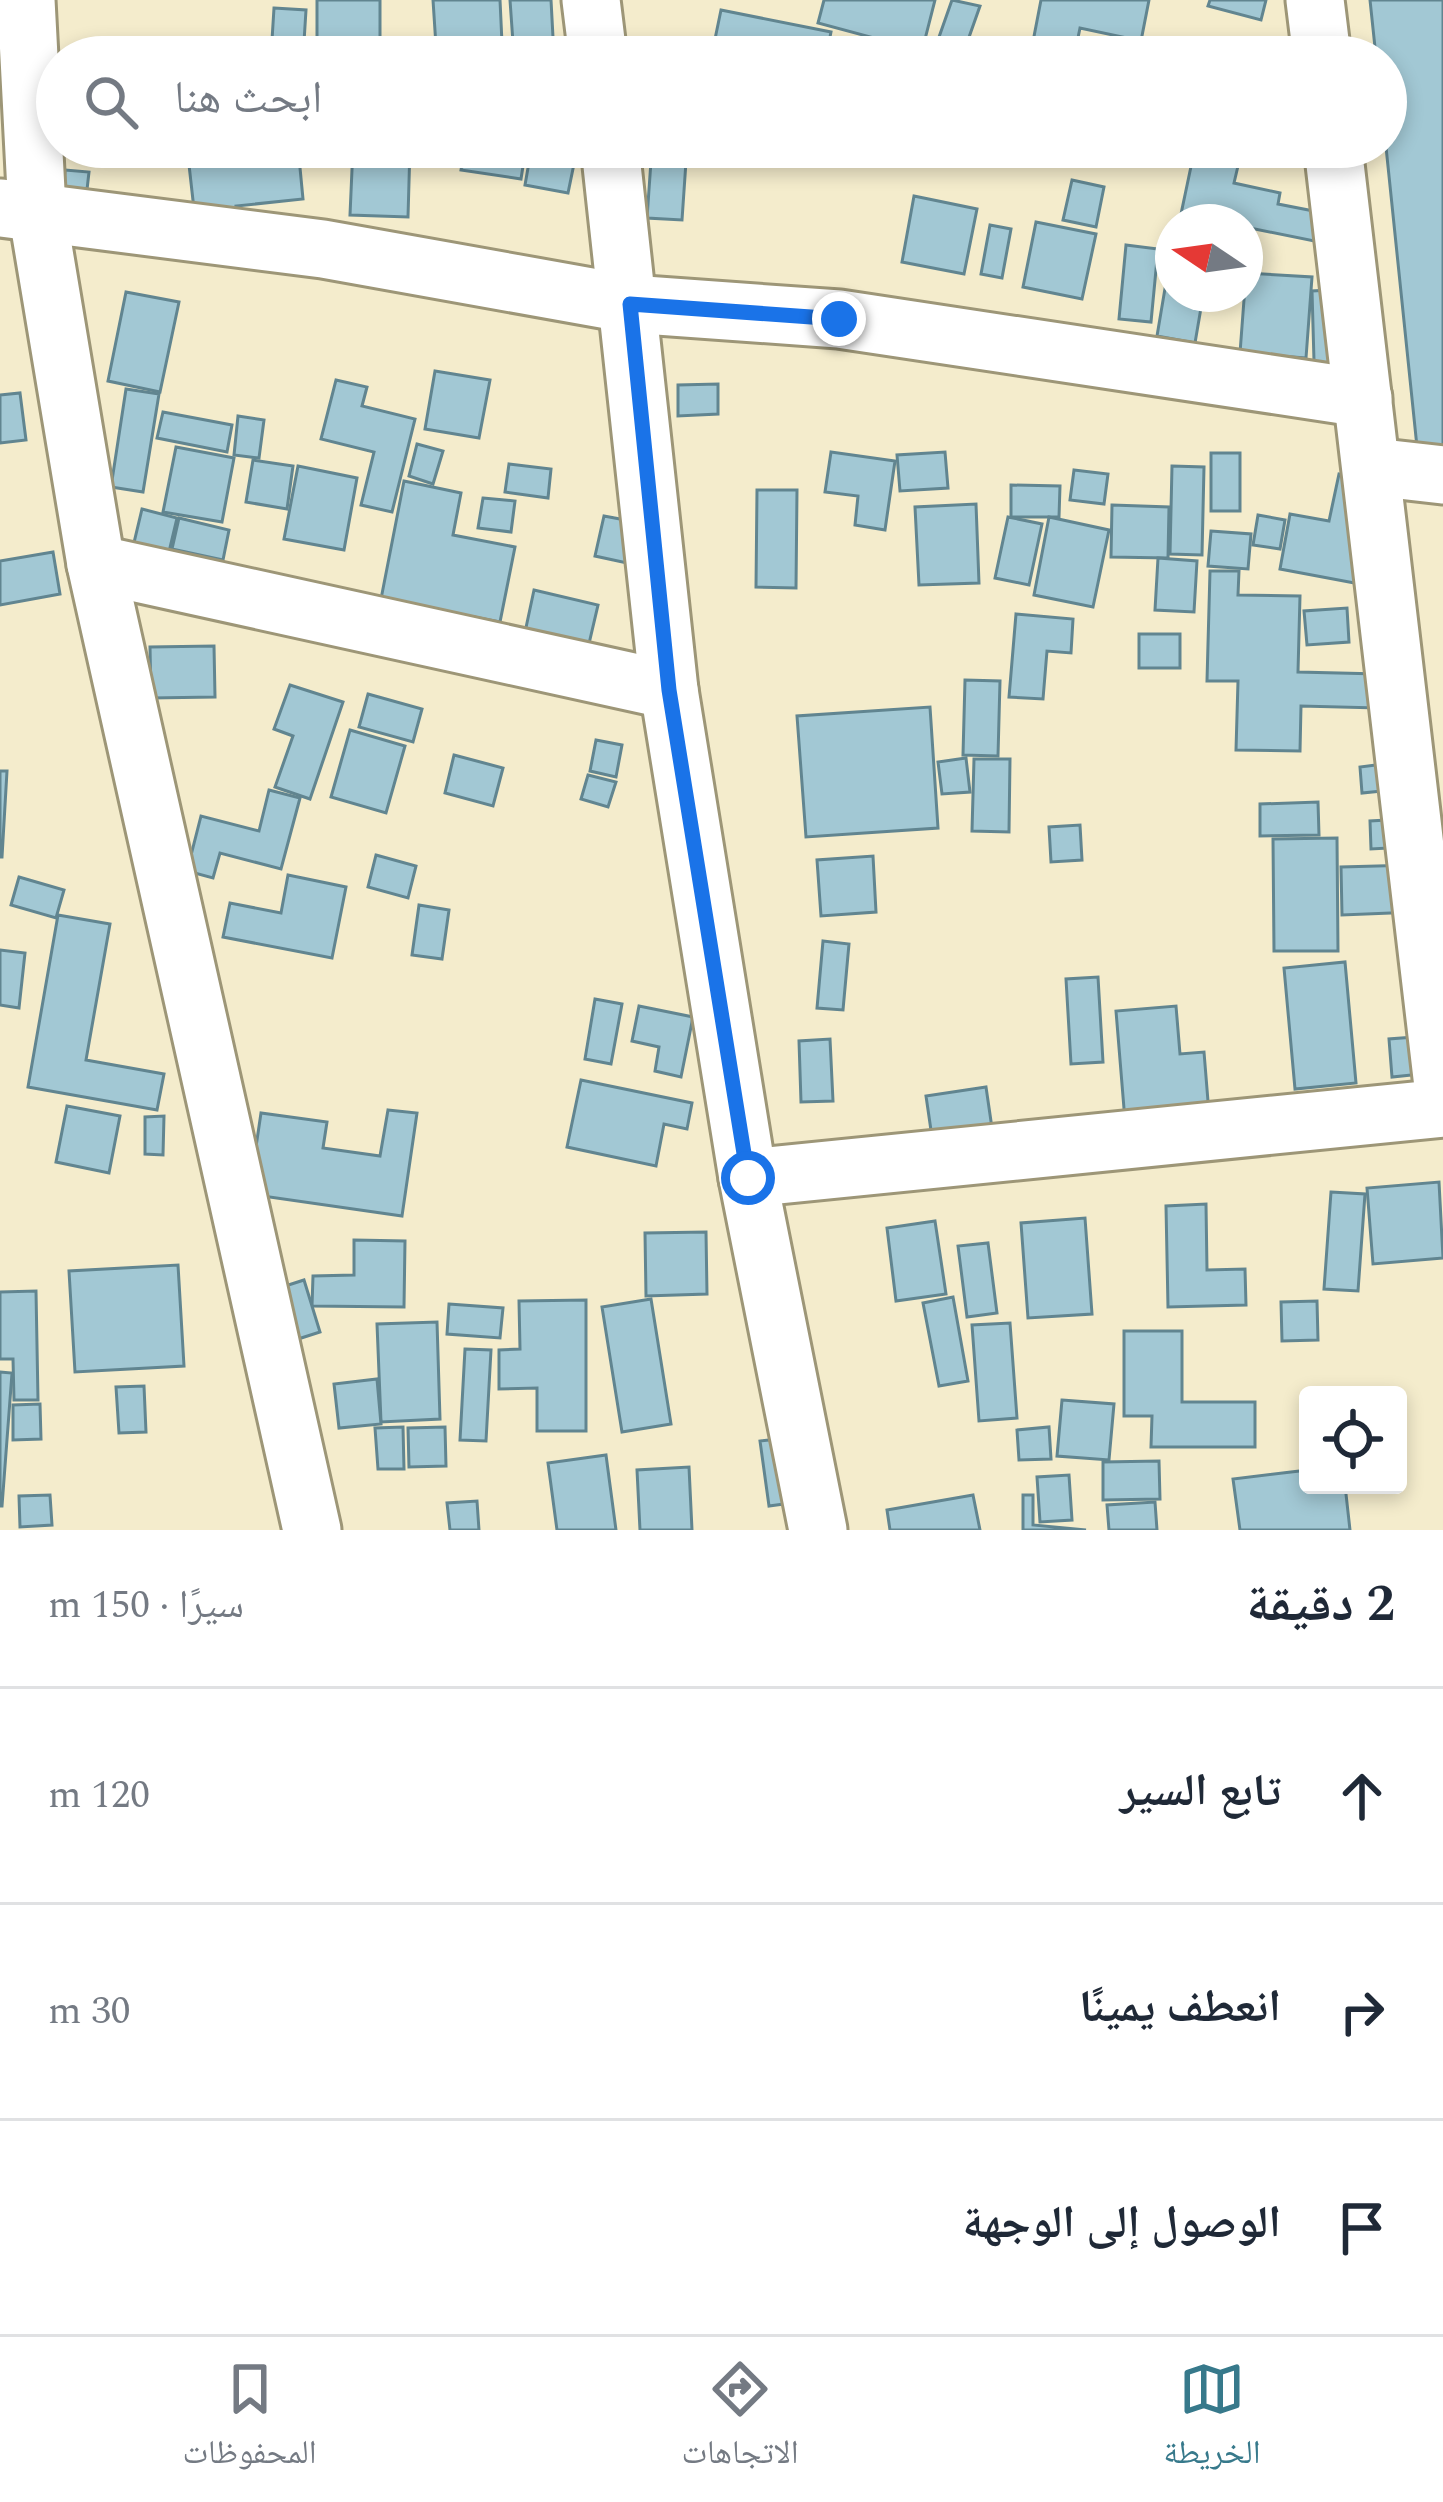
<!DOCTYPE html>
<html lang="ar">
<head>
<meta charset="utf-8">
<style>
  :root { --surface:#fff; --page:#f6f6f7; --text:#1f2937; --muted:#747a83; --line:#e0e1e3; --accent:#37798b }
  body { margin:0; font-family:Spectral,"Noto Naskh Arabic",serif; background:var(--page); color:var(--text); direction:rtl }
  .controls { position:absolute; right:36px; bottom:36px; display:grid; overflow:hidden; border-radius:12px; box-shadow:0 6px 18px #0003 }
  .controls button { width:108px; height:108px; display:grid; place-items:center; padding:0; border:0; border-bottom:3px solid var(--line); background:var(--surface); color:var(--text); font:60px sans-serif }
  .compass { position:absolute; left:1155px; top:204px; width:108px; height:108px; border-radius:50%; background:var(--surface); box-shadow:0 6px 18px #0003; rotate:283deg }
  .stop { position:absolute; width:36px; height:36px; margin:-27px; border:9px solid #1a73e8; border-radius:50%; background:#fff }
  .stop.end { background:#1a73e8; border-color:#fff; box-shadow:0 3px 12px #0008 }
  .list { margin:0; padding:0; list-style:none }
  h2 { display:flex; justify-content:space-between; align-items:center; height:156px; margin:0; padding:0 48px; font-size:51px }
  h2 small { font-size:39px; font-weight:400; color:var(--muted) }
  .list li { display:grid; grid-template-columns:78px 1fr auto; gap:36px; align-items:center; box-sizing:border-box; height:216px; padding:0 48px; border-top:3px solid var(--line) }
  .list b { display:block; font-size:45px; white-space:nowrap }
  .list em { font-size:39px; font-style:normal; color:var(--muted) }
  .icon { flex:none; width:66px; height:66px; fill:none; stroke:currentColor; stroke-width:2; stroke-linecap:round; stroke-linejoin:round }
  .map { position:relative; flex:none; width:1443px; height:1530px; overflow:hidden; direction:ltr }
  .search { position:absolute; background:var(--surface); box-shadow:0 6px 18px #0003; left:36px; right:36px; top:36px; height:132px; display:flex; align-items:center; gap:30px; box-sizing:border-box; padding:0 42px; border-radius:66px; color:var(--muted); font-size:45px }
  .sheet { height:804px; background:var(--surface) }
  nav { display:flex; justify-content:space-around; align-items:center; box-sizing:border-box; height:168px; border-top:3px solid var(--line); background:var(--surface); font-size:33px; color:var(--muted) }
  nav a { display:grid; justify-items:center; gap:6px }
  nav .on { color:var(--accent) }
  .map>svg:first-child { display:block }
</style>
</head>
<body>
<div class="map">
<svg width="1443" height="1530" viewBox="0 0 1443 1530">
  <rect width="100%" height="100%" fill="#f4eccc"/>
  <g fill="#a2c8d4" stroke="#618590" stroke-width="3">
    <polygon points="317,0 380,0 380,56 317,57"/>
    <polygon points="433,0 500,0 502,43 436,46"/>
    <polygon points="510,0 551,0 554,56 514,57"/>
    <polygon points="824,0 935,0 922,51 818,23"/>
    <polygon points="952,0 980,6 962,57 932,57"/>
    <polygon points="1041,0 1149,0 1141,41 1080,28 1074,57 1031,52"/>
    <polygon points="1210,0 1266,0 1261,20 1208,6"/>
    <polygon points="1370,0 1443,0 1443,450 1417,447 1386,147 1386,57 1376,57"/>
    <polygon points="274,8 306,10 304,42 272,40"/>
    <polygon points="721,10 831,32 826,57 746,57 748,46 715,39"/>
    <polygon points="834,38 870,48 867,57 828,57"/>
    <polygon points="187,147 298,147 303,199 236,206 239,231 197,236"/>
    <polygon points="353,147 410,147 408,217 350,215"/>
    <polygon points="465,147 526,147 521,179 461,170"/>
    <polygon points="652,147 687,147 682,220 647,218"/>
    <polygon points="531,151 575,159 568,193 525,185"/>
    <polygon points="1193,157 1238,166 1234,183 1280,193 1278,204 1339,216 1334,245 1245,227 1245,222 1181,214"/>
    <polygon points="65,170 89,172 84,216 61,214"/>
    <polygon points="1072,180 1104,187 1096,227 1063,220"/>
    <polygon points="914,196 977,209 964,274 902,262"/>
    <polygon points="1036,222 1096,234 1082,299 1023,287"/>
    <polygon points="990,225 1011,229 1002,278 981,274"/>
    <polygon points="1173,241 1173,294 1223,294 1222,306 1202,302 1195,343 1157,336"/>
    <polygon points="1126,245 1158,249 1151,322 1119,319"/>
    <polygon points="1246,273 1312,277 1306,358 1240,353"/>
    <polygon points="1348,289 1352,394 1315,396 1312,291"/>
    <polygon points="126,292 179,302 160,392 108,381"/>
    <polygon points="435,371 490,380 479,438 425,429"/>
    <polygon points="336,380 367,387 362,406 415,419 392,512 361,505 374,452 321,439"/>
    <polygon points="718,384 718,414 678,416 678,385"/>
    <polygon points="126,389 159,394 143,492 111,487"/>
    <polygon points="20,393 26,440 0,443 0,395"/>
    <polygon points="163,412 232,425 227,452 157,438"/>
    <polygon points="238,416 264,420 259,458 234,455"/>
    <polygon points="417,444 443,451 433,484 409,476"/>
    <polygon points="176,447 234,458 222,522 163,512"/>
    <polygon points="831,452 895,461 885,530 855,525 858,496 825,492"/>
    <polygon points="945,452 948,488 900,491 897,455"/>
    <rect x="1211" y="453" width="29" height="58"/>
    <polygon points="253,460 293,466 287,509 246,502"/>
    <polygon points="509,464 551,469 548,498 505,492"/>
    <polygon points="298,466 357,478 344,550 284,539"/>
    <polygon points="1172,466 1204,467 1202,555 1170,554"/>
    <polygon points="1074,470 1108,474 1104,504 1070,500"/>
    <polygon points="1339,474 1384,483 1365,585 1280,569 1290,514 1329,521"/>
    <polygon points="404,481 461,493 453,535 515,547 500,622 381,599"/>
    <polygon points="1011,485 1060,486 1059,517 1011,517"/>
    <polygon points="757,490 797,490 796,588 756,587"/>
    <polygon points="483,498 515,501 511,532 478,528"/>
    <polygon points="976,504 979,583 919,585 915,507"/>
    <polygon points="1112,505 1169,507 1168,558 1111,557"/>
    <polygon points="142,509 177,518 163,577 128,568"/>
    <polygon points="1258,515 1285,520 1280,549 1253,545"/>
    <polygon points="604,516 636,522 627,563 595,556"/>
    <polygon points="1008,517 1042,524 1029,585 995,578"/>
    <polygon points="1049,517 1109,530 1093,607 1034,595"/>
    <polygon points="179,518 229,530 223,560 172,549"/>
    <polygon points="1211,531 1251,534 1248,569 1208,566"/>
    <polygon points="53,552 60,594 0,605 0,561"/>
    <polygon points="1158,558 1197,561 1194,612 1155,610"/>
    <polygon points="1210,571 1239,571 1238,595 1300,596 1298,672 1379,674 1378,708 1301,706 1300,751 1236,750 1238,681 1207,681"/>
    <polygon points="534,590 598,605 584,665 521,651"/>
    <polygon points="1347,608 1349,642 1307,645 1304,611"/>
    <polygon points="1016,614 1073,619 1071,653 1047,651 1043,699 1009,697"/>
    <rect x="1139" y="634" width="41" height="34"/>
    <polygon points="214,646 215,697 151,698 150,647"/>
    <polygon points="965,680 1000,681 998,756 963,755"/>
    <polygon points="290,685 343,702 310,799 275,787 293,736 274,729"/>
    <polygon points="368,694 422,709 413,742 359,727"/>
    <polygon points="930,707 938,828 806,837 797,716"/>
    <polygon points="350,730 405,746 386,813 331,797"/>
    <polygon points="596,740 622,745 616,777 590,771"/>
    <polygon points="454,755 503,768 493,806 445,793"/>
    <polygon points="966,758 970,792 942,794 938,762"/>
    <polygon points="974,759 1010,759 1009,832 972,831"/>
    <polygon points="1399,762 1402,789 1362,793 1360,767"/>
    <polygon points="0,771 7,771 2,857 0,857"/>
    <polygon points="588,775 616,782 608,807 581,799"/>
    <polygon points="269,790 300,798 281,869 220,853 213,878 187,871 201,816 259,831"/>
    <polygon points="1318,802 1319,835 1260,836 1260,804"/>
    <polygon points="1404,819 1406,847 1371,849 1370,821"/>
    <polygon points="1080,825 1082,860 1051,862 1049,827"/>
    <polygon points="1337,838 1338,951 1274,951 1273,839"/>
    <polygon points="376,855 416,866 408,898 368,887"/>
    <polygon points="873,856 876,912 821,916 817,860"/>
    <polygon points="1413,865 1415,912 1342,915 1341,867"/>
    <polygon points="288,875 346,887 332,958 223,937 230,903 281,913"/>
    <polygon points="19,877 64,890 56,918 11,905"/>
    <polygon points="419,905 449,910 442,959 412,955"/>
    <polygon points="58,915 110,924 86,1060 164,1074 157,1110 28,1087"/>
    <polygon points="823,941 849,944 843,1010 817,1008"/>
    <polygon points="0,950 25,953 19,1008 0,1005"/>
    <polygon points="1345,962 1356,1083 1295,1089 1284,968"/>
    <polygon points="1098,977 1103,1062 1071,1064 1066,979"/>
    <polygon points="595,999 622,1004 611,1064 585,1059"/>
    <polygon points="639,1006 693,1017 681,1077 655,1071 659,1047 632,1041"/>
    <polygon points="1176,1006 1180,1054 1204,1052 1210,1126 1126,1133 1116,1011"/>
    <polygon points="1427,1036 1431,1073 1392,1077 1389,1039"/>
    <polygon points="830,1039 833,1101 801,1102 799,1041"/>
    <polygon points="581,1080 692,1103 687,1129 664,1124 656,1166 567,1147"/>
    <polygon points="986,1087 993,1135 933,1144 926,1096"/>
    <polygon points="67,1106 120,1116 109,1173 56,1162"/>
    <polygon points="388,1110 417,1113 402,1216 249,1194 261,1113 327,1122 323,1148 380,1156"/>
    <polygon points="164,1116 163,1155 145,1154 145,1117"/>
    <polygon points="1439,1182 1443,1258 1373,1264 1367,1188"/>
    <polygon points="1331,1192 1365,1194 1358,1291 1324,1289"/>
    <polygon points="1206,1204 1207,1270 1245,1269 1246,1305 1168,1307 1166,1206"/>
    <polygon points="1085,1218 1092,1314 1028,1318 1021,1223"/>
    <polygon points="935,1221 946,1294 896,1301 887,1228"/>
    <polygon points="706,1232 707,1294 646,1296 645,1233"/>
    <polygon points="354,1240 405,1241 404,1307 312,1306 313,1276 354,1275"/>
    <polygon points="988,1243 997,1313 967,1317 958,1246"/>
    <polygon points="178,1265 184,1366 75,1372 69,1271"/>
    <polygon points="304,1280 320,1332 295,1340 279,1288"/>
    <polygon points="36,1291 38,1400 14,1400 13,1359 0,1359 0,1292"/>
    <polygon points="953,1297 968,1381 939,1386 923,1303"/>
    <polygon points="651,1299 671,1424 622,1432 602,1307"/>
    <polygon points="586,1300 586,1431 537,1431 537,1388 499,1389 499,1350 520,1349 519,1301"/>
    <polygon points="1317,1301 1318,1340 1282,1341 1281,1302"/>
    <polygon points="449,1304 503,1308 500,1338 447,1334"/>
    <polygon points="437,1322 440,1419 381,1422 377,1324"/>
    <polygon points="1010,1323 1017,1418 979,1421 972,1325"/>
    <polygon points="1124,1331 1182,1331 1182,1402 1255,1402 1255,1447 1151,1447 1152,1416 1124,1416"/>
    <polygon points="465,1349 491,1350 486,1441 460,1440"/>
    <polygon points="0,1372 12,1373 2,1506 0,1506"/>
    <polygon points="377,1379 381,1424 339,1428 334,1384"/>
    <polygon points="144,1386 146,1432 119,1433 116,1387"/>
    <polygon points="1062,1400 1114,1404 1109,1460 1057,1456"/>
    <polygon points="40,1404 41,1439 13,1440 13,1405"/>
    <polygon points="403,1427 404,1469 378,1469 375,1428"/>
    <polygon points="445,1427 446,1466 409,1467 408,1428"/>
    <polygon points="1049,1427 1051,1459 1019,1460 1017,1430"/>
    <polygon points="798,1437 806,1501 769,1506 760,1441"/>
    <polygon points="606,1455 616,1530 557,1530 548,1463"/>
    <polygon points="1159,1461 1160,1499 1103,1500 1103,1462"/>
    <polygon points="689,1467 692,1530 640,1530 637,1470"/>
    <polygon points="1308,1470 1308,1485 1345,1485 1350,1530 1240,1530 1233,1479"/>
    <polygon points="1069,1475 1072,1520 1040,1522 1037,1477"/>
    <polygon points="50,1495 52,1525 20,1527 19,1496"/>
    <polygon points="973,1495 980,1530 890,1530 887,1510"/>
    <polygon points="1023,1495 1033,1495 1033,1525 1086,1530 1023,1530"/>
    <polygon points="477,1501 479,1530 450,1530 447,1503"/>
    <polygon points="1155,1502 1157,1530 1109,1530 1107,1505"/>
  </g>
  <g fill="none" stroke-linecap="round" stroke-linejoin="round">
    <g stroke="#9d9677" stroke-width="63">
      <g id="street">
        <polyline points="26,0 37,210 96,564 312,1530"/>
        <polyline points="591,0 598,57"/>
        <polyline points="1315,0 1322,57"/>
        <polyline points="610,147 669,690 748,1178 818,1530"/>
        <polyline points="1333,147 1443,1086"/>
        <polyline points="1,208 323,249 630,304 839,319 1363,398"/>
        <polyline points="1373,467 1443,475"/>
        <polyline points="96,564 669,690"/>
        <polyline points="748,1178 1443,1108"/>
      </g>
    </g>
    <use href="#street" stroke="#fff" stroke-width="57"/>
  </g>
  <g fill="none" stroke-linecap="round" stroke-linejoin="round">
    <polyline stroke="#1a73e8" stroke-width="15" points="748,1178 669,690 630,304 839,319"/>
  </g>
</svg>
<div class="controls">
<button><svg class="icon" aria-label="locate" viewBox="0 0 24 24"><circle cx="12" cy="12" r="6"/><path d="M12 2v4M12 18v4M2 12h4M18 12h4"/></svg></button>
</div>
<svg class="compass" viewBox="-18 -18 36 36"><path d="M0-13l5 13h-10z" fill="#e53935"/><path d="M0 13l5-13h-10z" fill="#747a83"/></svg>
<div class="stop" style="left:748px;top:1178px"></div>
<div class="stop end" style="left:839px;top:319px"></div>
<div class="search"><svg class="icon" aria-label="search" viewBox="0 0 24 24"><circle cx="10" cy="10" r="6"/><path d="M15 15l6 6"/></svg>ابحث هنا</div>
</div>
<section class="sheet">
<h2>2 دقيقة<small>سيرًا · 150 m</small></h2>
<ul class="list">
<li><svg class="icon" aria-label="ahead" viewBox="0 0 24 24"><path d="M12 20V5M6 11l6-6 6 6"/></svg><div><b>تابع السير</b></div><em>120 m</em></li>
<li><svg class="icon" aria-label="right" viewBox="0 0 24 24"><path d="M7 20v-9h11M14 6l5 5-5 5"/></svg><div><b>انعطف يمينًا</b></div><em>30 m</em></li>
<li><svg class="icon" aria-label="arrive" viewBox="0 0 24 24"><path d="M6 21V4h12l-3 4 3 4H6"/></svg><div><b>الوصول إلى الوجهة</b></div></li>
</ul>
</section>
<nav>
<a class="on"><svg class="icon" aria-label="map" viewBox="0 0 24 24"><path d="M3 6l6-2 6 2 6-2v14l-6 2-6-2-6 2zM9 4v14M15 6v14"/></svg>الخريطة</a>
<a><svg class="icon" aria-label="directions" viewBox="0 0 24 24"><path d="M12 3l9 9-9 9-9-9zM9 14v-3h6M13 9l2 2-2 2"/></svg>الاتجاهات</a>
<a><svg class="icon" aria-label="saved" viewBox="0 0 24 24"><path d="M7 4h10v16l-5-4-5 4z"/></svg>المحفوظات</a>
</nav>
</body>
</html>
